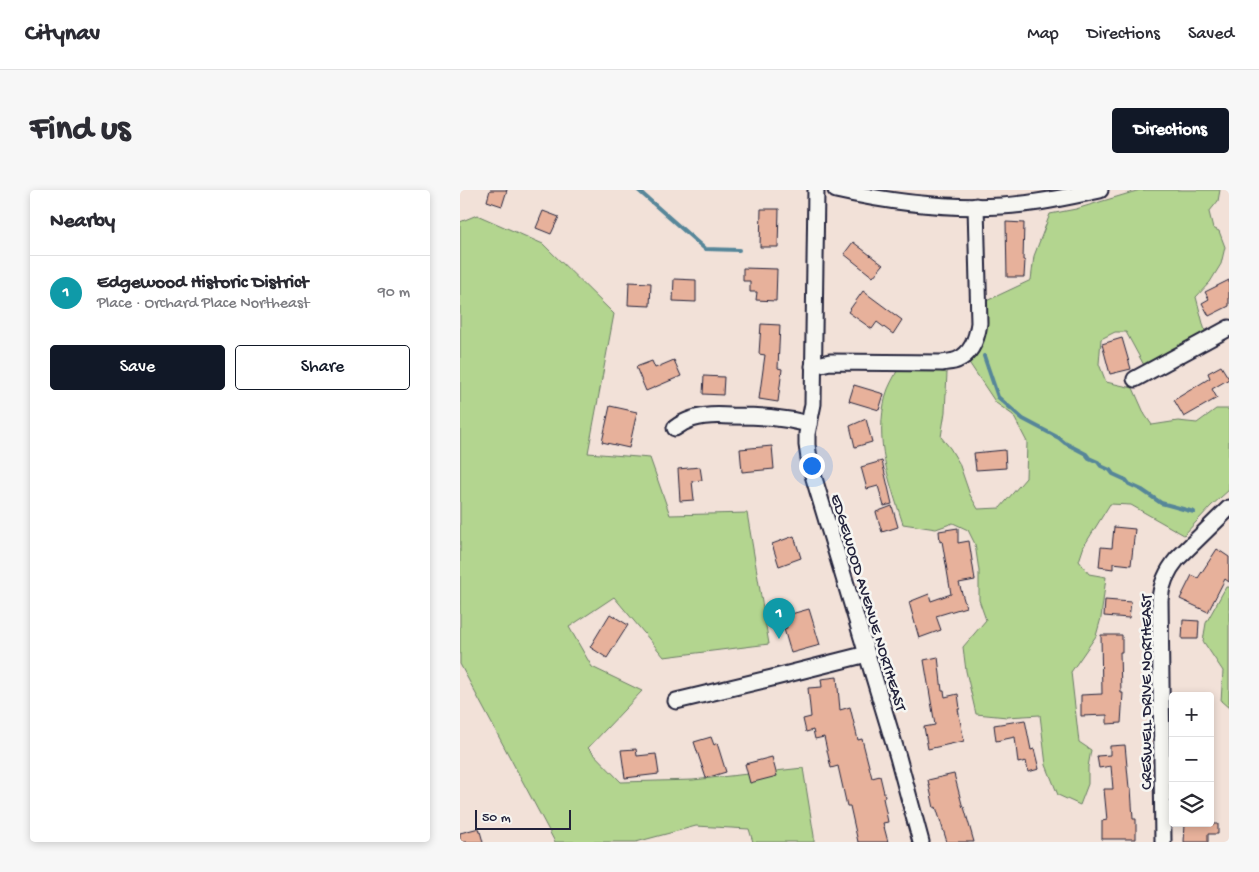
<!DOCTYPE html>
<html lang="en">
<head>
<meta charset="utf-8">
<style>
  :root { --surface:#fff; --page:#f7f7f7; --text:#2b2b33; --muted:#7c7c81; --line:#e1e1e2; --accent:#111827 }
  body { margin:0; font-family:"Gochi Hand",sans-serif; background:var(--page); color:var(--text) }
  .controls { position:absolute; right:15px; bottom:15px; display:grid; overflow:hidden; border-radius:5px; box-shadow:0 2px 8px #0003 }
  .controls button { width:45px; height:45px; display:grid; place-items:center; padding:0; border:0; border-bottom:1px solid var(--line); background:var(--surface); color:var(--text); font:25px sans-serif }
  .scale { position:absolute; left:15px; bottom:12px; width:96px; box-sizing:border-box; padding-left:5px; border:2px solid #22223b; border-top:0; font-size:14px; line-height:18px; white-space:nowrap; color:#22223b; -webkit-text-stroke:4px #f6f6f2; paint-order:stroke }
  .you { position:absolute; left:351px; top:275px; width:18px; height:18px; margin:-12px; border:4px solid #fff; border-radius:50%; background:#1a73e8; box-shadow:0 0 0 8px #1a73e833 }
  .badge { display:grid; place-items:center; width:32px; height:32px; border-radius:50%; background:var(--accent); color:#fff; font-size:16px; font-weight:700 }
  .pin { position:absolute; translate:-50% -41px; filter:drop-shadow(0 1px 2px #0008) }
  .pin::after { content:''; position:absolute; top:26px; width:18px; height:15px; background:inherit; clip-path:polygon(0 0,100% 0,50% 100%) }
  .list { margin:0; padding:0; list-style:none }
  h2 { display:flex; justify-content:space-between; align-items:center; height:65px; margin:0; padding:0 20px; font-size:21px }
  h2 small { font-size:16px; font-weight:400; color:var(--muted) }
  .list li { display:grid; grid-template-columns:32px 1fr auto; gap:15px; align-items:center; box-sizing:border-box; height:75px; padding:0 20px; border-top:1px solid var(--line) }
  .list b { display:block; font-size:19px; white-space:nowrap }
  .list p { margin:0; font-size:16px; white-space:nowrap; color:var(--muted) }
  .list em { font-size:16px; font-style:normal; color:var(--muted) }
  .actions { display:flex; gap:10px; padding:15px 20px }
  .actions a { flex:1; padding:11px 0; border:1px solid var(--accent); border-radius:5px; text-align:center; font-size:18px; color:var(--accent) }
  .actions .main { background:var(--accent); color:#fff }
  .icon { flex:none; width:28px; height:28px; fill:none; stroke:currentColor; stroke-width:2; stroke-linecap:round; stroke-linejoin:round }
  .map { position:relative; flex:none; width:769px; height:652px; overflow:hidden; border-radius:5px }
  header { display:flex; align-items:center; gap:30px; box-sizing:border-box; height:70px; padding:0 25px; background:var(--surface); border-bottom:1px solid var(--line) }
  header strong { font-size:24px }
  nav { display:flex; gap:28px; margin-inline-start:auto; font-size:18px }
  .intro { display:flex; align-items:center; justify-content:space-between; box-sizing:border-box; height:120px; padding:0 30px }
  h1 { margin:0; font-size:35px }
  .button { padding:12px 22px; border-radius:5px; background:var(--accent); color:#fff; font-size:18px; font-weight:700 }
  main { display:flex; gap:30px; padding:0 30px }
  aside { flex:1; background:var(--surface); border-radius:5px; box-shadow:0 2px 8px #0003 }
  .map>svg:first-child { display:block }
</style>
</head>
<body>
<header>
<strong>Citynav</strong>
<nav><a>Map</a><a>Directions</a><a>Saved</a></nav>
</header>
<div class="intro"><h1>Find us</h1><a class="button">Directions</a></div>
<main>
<aside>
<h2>Nearby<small></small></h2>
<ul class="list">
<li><span class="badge" style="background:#0f9aa8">1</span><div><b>Edgewood Historic District</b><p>Place · Orchard Place Northeast</p></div><em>90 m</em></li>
</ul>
<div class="actions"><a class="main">Save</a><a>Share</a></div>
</aside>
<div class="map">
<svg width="769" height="652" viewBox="0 0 769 652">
  <rect width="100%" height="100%" fill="#f2e1d8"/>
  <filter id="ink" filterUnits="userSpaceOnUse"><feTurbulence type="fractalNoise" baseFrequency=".02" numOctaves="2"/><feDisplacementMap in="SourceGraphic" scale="10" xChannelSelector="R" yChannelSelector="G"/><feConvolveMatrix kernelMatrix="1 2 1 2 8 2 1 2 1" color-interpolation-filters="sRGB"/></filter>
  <g filter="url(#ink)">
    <g fill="#b3d58f" stroke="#6a7c65">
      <path d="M680,0H760L758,11L749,22L753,38L759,41L765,57L761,74L750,92L736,107L745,141L701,171L685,177L666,142H655L641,149L639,174L646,192L673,198L685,225L692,235L718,231L737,233L756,219H769V300L751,316L724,345L671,315L650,314L624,356L619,371L629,384L646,387L641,428L636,446L611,482L619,552L631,560L628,577V594L620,615L598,605L586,575L580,525L547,527L516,524L506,481L503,457L526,430L519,410V381L515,354L508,340L493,333L476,339L443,334C429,290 414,252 426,205C428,197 433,189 437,181L464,178L487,183L485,222L481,247L490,258L499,273L510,305L518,319L540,318L566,288L567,252L553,225L536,213L508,171L522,113L571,90L574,66L590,24L616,19Z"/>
      <polygon points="17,25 83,54 154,124 128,263 190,268 210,325 287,323 309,454 204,467 154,407 109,437 132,477 182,501 128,558 161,592 233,590 343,578 354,646 354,652 293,652 289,639 236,636 176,652 95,652 0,474 0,32"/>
      <polygon points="766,397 769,397 769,518 761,511 763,481 743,451 746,433"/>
    </g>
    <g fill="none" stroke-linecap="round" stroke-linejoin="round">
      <g stroke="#578699" stroke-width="4">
        <polyline points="178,0 245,59 279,60"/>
        <polyline points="524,166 538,207 563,229 599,248 605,253 626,264 629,268 638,272 641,276 650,280 653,284 666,290 669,294 682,300 701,313 734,322"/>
      </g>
    </g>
    <g fill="#e7b19b" stroke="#22223b">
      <polygon points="30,0 47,0 42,16 27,11"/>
      <polygon points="301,19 319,19 318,57 300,57"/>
      <polygon points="83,21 99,27 91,44 76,38"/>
      <polygon points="546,32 564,33 563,70 565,70 564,87 547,87"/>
      <polygon points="393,52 423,75 413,87 384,64"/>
      <polygon points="283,78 317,79 316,111 296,110 297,102 290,102 290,91 283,91"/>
      <polygon points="214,89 236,90 236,112 213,111"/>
      <polygon points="769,90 769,116 749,126 742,113 749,109 745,102"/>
      <polygon points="169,92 191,93 190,116 168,115"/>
      <polygon points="403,101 442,130 433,144 417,132 412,139 388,122"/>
      <polygon points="301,134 320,135 318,178 322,179 318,212 299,209 305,165 299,164"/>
      <polygon points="662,148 671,179 650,184 642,154"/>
      <polygon points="214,170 221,186 186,201 176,177 192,171 195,178"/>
      <polygon points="761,176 769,189 752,199 757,208 724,227 714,210 750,188 748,183"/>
      <polygon points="244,186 264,187 263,205 243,204"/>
      <polygon points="394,195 424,204 419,220 389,211"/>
      <polygon points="150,216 177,222 169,258 142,252"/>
      <polygon points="406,229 412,252 395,257 390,236"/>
      <polygon points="312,256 314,279 282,282 280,259"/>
      <polygon points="545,260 546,278 516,280 514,263"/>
      <polygon points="422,271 432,314 424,316 418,296 407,299 401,277"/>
      <polygon points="240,277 242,290 232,291 234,310 220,311 218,279"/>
      <polygon points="432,316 438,337 422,342 416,322"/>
      <polygon points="654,337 675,339 671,375 653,373 653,379 639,377 641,357 652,358"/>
      <polygon points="498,338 498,353 509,351 515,390 499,393 506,417 476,426 481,440 459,448 449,412 469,404 471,411 491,404 482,351 480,352 479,341"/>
      <polygon points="334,346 341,368 319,376 312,354"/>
      <polygon points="757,359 769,367 769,392 765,389 748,422 720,409 732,385 738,388"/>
      <polygon points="645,410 671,412 669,428 644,426"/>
      <polygon points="349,419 360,455 331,463 324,439 327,438 324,426"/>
      <polygon points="150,424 168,435 147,468 130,457"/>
      <polygon points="723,430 739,431 738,449 722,449"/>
      <polygon points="641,445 662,445 662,462 660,462 661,503 663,503 661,533 647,534 647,525 621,526 621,505 642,504"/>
      <polygon points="478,467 482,501 484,501 485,507 498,504 500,519 498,519 504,551 468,559 464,537 475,535 464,470"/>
      <polygon points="377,487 380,520 390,517 398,550 402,549 412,588 420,586 425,607 423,608 428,632 423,633 428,652 398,652 390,616 387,616 378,576 371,578 364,547 355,549 353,540 346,542 343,529 351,527 348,498 362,497 361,489"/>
      <polygon points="565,530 571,560 574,559 579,579 568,582 566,571 558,573 555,547 536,551 534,535"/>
      <polygon points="251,547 254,555 257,553 266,582 246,588 234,552"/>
      <polygon points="665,555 669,598 671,598 673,629 676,629 676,649 642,649 642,631 647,630 644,599 653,599 651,576 639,578 637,566 650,565 650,556"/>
      <polygon points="176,559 177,566 196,564 199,584 165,588 161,560"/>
      <polygon points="312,567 317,586 290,593 285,574"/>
      <polygon points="494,584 503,618 504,617 514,652 487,652 476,617 474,618 468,590"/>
      <polygon points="725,634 758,634 758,644 748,644 748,652 724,652"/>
      <polygon points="19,638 23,652 0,652 0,643"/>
    </g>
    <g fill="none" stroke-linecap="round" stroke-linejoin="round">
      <g stroke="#22223b" stroke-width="19">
        <g id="street">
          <polyline points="356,0 353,214 347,244 347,255 350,275 438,567 461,652"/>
          <path d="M376,0C429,12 488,19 542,16C575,14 608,7 640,0"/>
          <path d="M353,176L370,172L482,173C486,172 493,172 497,170C512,164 517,148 519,133L516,16"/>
          <polyline points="675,189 769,138"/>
          <path d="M215,238C220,234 226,231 232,229C244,225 259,225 271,226C300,226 321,227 349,234"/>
          <polyline points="216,511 312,488 407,464"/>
          <path d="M703,652L700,410C701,395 707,381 717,369L769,318"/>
        </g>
      </g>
      <use href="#street" stroke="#f6f6f2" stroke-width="15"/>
    </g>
  </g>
  <g text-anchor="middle" stroke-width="5" stroke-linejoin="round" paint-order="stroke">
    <g font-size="16" fill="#22223b" stroke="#f6f6f2">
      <text transform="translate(410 412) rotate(73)" y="6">EDGEWOOD AVENUE NORTHEAST</text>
      <text transform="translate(685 502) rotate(-90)" y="6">CRESWELL DRIVE NORTHEAST</text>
    </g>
  </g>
</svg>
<div class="controls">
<button>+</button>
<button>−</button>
<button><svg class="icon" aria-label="layers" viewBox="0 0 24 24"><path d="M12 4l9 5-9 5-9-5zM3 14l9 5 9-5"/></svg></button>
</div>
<div class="scale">50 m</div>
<div class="you"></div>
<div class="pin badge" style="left:319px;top:449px;background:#0f9aa8">1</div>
</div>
</main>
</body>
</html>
